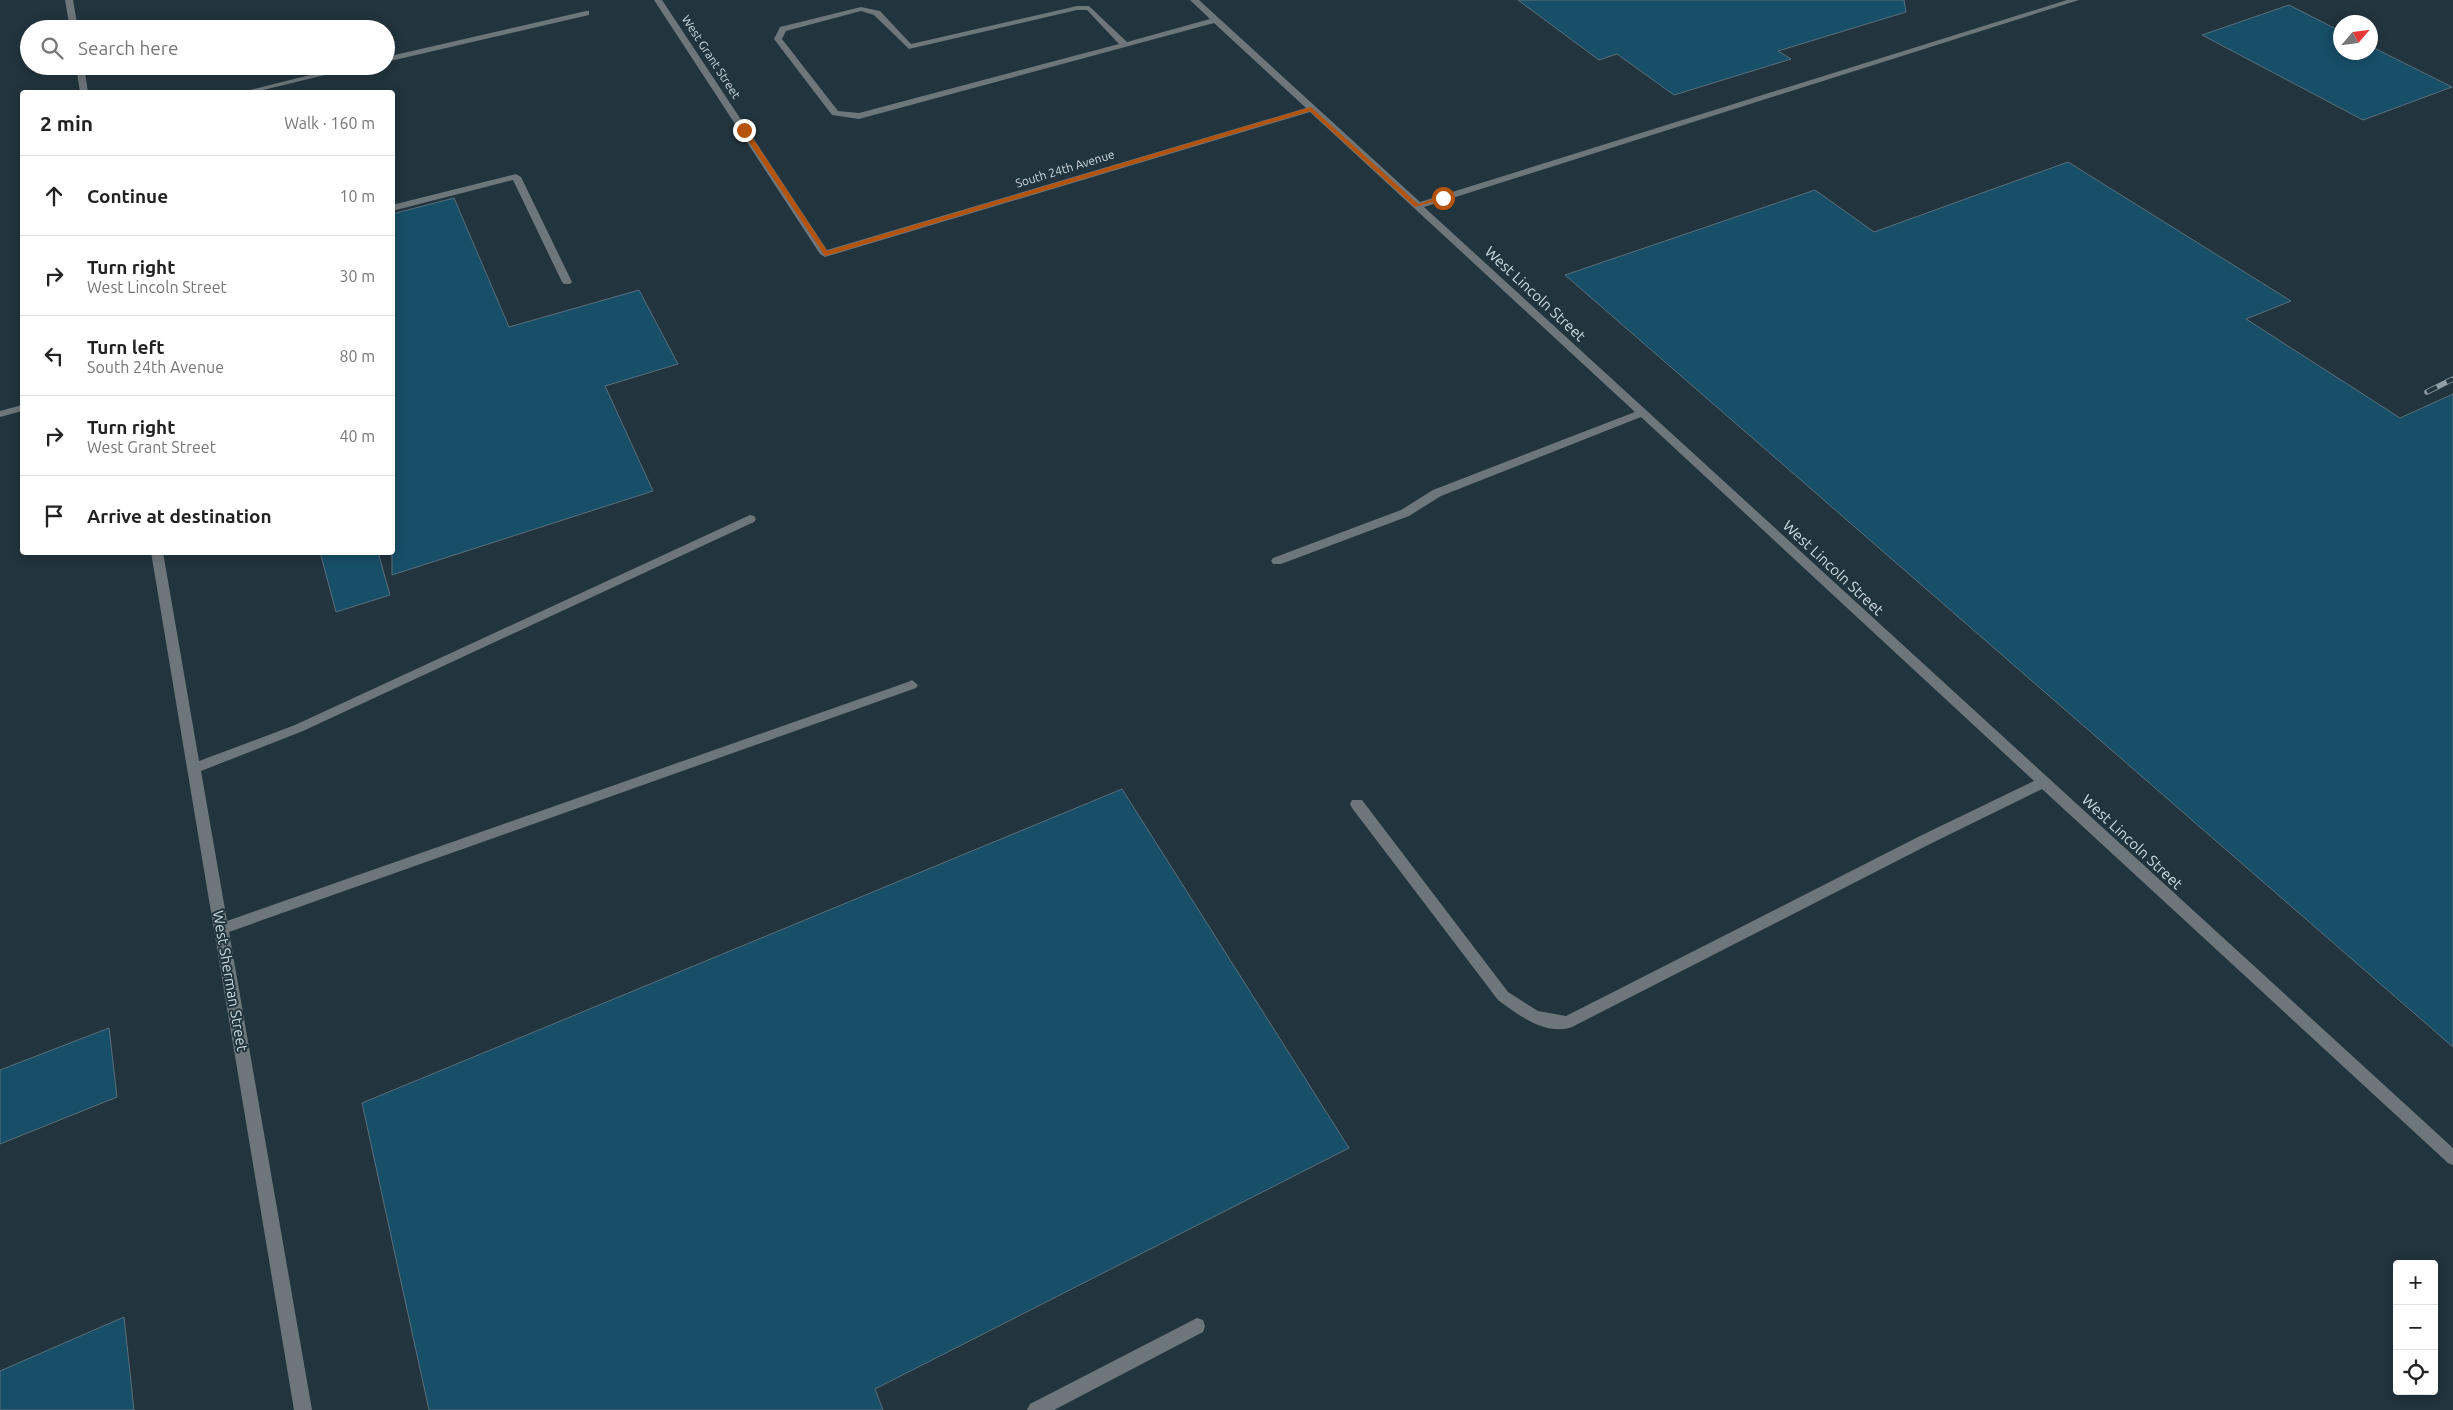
<!DOCTYPE html>
<html lang="en">
<head>
<meta charset="utf-8">
<style>
  :root { --surface:#fff; --page:#f2f2f2; --text:#222; --muted:#767676; --line:#e0e0e0 }
  body { margin:0; font-family:Ubuntu,sans-serif; background:var(--page); color:var(--text) }
  .controls { position:absolute; right:15px; bottom:15px; display:grid; overflow:hidden; border-radius:5px; box-shadow:0 2px 12px #0003 }
  .controls button { width:45px; height:45px; display:grid; place-items:center; padding:0; border:0; border-bottom:1px solid var(--line); background:var(--surface); color:var(--text); font:25px sans-serif }
  .compass { position:absolute; left:2333px; top:15px; width:45px; height:45px; border-radius:50%; background:var(--surface); box-shadow:0 2px 12px #0003; rotate:62deg }
  .stop { position:absolute; width:15px; height:15px; margin:-11px; border:4px solid #b45309; border-radius:50%; background:#fff }
  .stop.end { background:#b45309; border-color:#fff; box-shadow:0 1px 5px #0008 }
  .list { margin:0; padding:0; list-style:none }
  h2 { display:flex; justify-content:space-between; align-items:center; height:65px; margin:0; padding:0 20px; font-size:21px }
  h2 small { font-size:16px; font-weight:400; color:var(--muted) }
  .list li { display:grid; grid-template-columns:32px 1fr auto; gap:15px; align-items:center; box-sizing:border-box; height:80px; padding:0 20px; border-top:1px solid var(--line) }
  .list b { display:block; font-size:19px; white-space:nowrap }
  .list p { margin:0; font-size:16px; white-space:nowrap; color:var(--muted) }
  .list em { font-size:16px; font-style:normal; color:var(--muted) }
  .icon { flex:none; width:28px; height:28px; fill:none; stroke:currentColor; stroke-width:2; stroke-linecap:round; stroke-linejoin:round }
  .map { position:relative; flex:none; width:2453px; height:1410px; overflow:hidden }
  .search { position:absolute; background:var(--surface); box-shadow:0 2px 12px #0003; left:20px; top:20px; width:375px; height:55px; display:flex; align-items:center; gap:12px; box-sizing:border-box; padding:0 18px; border-radius:28px; color:var(--muted); font-size:19px }
  .panel { position:absolute; background:var(--surface); box-shadow:0 2px 12px #0003; left:20px; top:90px; width:375px; height:465px; border-radius:5px }
  .map>svg:first-child { display:block }
</style>
</head>
<body>
<div class="map">
<svg width="2453" height="1410" viewBox="0 0 2453 1410">
  <rect width="100%" height="100%" fill="#22343e"/>
  <g fill="#174e68" stroke="#5b6f7a">
    <polygon points="1518,0 1904,0 1906,12 1778,51 1791,59 1674,95 1617,54 1599,60"/>
    <polygon points="2289,5 2340,31 2340,52 2370,52 2370,46 2452,87 2363,120 2202,35"/>
    <polygon points="2068,162 2291,301 2246,319 2400,418 2453,394 2453,1047 1565,275 1815,190 1874,232"/>
    <polygon points="454,198 509,327 639,290 678,364 605,386 653,491 392,575 392,214"/>
    <polygon points="320,552 378,552 390,595 336,612"/>
    <polygon points="1122,789 1349,1148 875,1389 883,1410 429,1410 362,1103"/>
    <polygon points="109,1028 117,1097 0,1144 0,1070"/>
    <polygon points="124,1317 134,1410 0,1410 0,1371"/>
  </g>
  <g fill="none" stroke-linecap="round" stroke-linejoin="round">
    <g fill="#6d767b" fill-rule="evenodd">
      <polygon points="65,0 73,0 78,29 70,29"/>
      <path d="M654,0H662L827,250L1306,108L1214,23L859,119L832,115L774,39L780,27L861,7L880,11L911,44L1077,6H1089L1127,42L1210,19L1190,0H1199L1420,202L2067,0H2079L1424,207L2453,1148V1165L2448,1163L2042,789L1930,844L1572,1027C1546,1036 1518,1015 1498,1000L1352,808L1350,804L1352,800H1362L1508,992L1538,1011L1566,1016L1920,836L2034,781L1641,417L1441,496L1409,516L1281,564H1273L1271,561L1273,558L1401,510L1433,490L1635,412L1310,112L825,257L820,254ZM1077,10H1087L1119,44L859,113L838,111L782,39L786,31L861,11L874,15L909,49Z"/>
      <polygon points="586,11 589,11 589,15 386,62 386,57"/>
      <polygon points="76,66 84,66 88,92 80,92"/>
      <polygon points="346,66 362,66 255,92 242,92"/>
      <polygon points="516,174 521,177 572,282 570,284 564,284 562,282 513,180 392,211 392,205"/>
      <polygon points="22,405 22,411 0,417 0,411"/>
      <polygon points="750,515 754,516 756,519 754,522 303,731 201,771 227,921 908,682 912,680 918,685 916,688 229,932 312,1410 294,1410 151,552 163,552 199,761 295,725"/>
      <polygon points="1197,1318 1203,1320 1205,1326 1203,1332 1054,1410 1027,1410 1030,1404"/>
    </g>
    <g stroke="#909da5" stroke-width="5.5">
      <polyline id="rail" points="2427,392 2453,379"/>
    </g>
    <use href="#rail" stroke="#22343e" stroke-width="4" stroke-dasharray="11" stroke-linecap="butt"/>
  </g>
  <polygon fill="#b45309" points="1311,107 1418,204 1443,196 1446,198 1415,207 1310,111 825,256 741,130 746,128 827,251"/>
  <g text-anchor="middle" stroke-width="4" stroke-linejoin="round" paint-order="stroke">
    <g font-size="12" fill="#d0dbe1" stroke="#22343e">
      <text transform="translate(711 57) rotate(57)" y="4">West Grant Street</text>
      <text transform="translate(1065 169) rotate(-17)" y="4">South 24th Avenue</text>
    </g>
    <g font-size="15" fill="#d0dbe1" stroke="#22343e">
      <text transform="translate(1535 294) rotate(43)" y="5">West Lincoln Street</text>
      <text transform="translate(1833 568) rotate(43)" y="5">West Lincoln Street</text>
      <text transform="translate(2132 842) rotate(43)" y="5">West Lincoln Street</text>
      <text transform="translate(230 981) rotate(80)" y="5">West Sherman Street</text>
    </g>
  </g>
</svg>
<div class="controls">
<button>+</button>
<button>−</button>
<button><svg class="icon" aria-label="locate" viewBox="0 0 24 24"><circle cx="12" cy="12" r="6"/><path d="M12 2v4M12 18v4M2 12h4M18 12h4"/></svg></button>
</div>
<svg class="compass" viewBox="-18 -18 36 36"><path d="M0-13l5 13h-10z" fill="#e53935"/><path d="M0 13l5-13h-10z" fill="#767676"/></svg>
<div class="stop" style="left:1443px;top:198px"></div>
<div class="stop end" style="left:744px;top:130px"></div>
<div class="search"><svg class="icon" aria-label="search" viewBox="0 0 24 24"><circle cx="10" cy="10" r="6"/><path d="M15 15l6 6"/></svg>Search here</div>
<section class="panel">
<h2>2 min<small>Walk · 160 m</small></h2>
<ul class="list">
<li><svg class="icon" aria-label="ahead" viewBox="0 0 24 24"><path d="M12 20V5M6 11l6-6 6 6"/></svg><div><b>Continue</b></div><em>10 m</em></li>
<li><svg class="icon" aria-label="right" viewBox="0 0 24 24"><path d="M7 20v-9h11M14 6l5 5-5 5"/></svg><div><b>Turn right</b><p>West Lincoln Street</p></div><em>30 m</em></li>
<li><svg class="icon" aria-label="left" viewBox="0 0 24 24"><path d="M17 20v-9H6M10 6l-5 5 5 5"/></svg><div><b>Turn left</b><p>South 24th Avenue</p></div><em>80 m</em></li>
<li><svg class="icon" aria-label="right" viewBox="0 0 24 24"><path d="M7 20v-9h11M14 6l5 5-5 5"/></svg><div><b>Turn right</b><p>West Grant Street</p></div><em>40 m</em></li>
<li><svg class="icon" aria-label="arrive" viewBox="0 0 24 24"><path d="M6 21V4h12l-3 4 3 4H6"/></svg><div><b>Arrive at destination</b></div></li>
</ul>
</section>
</div>
</body>
</html>
